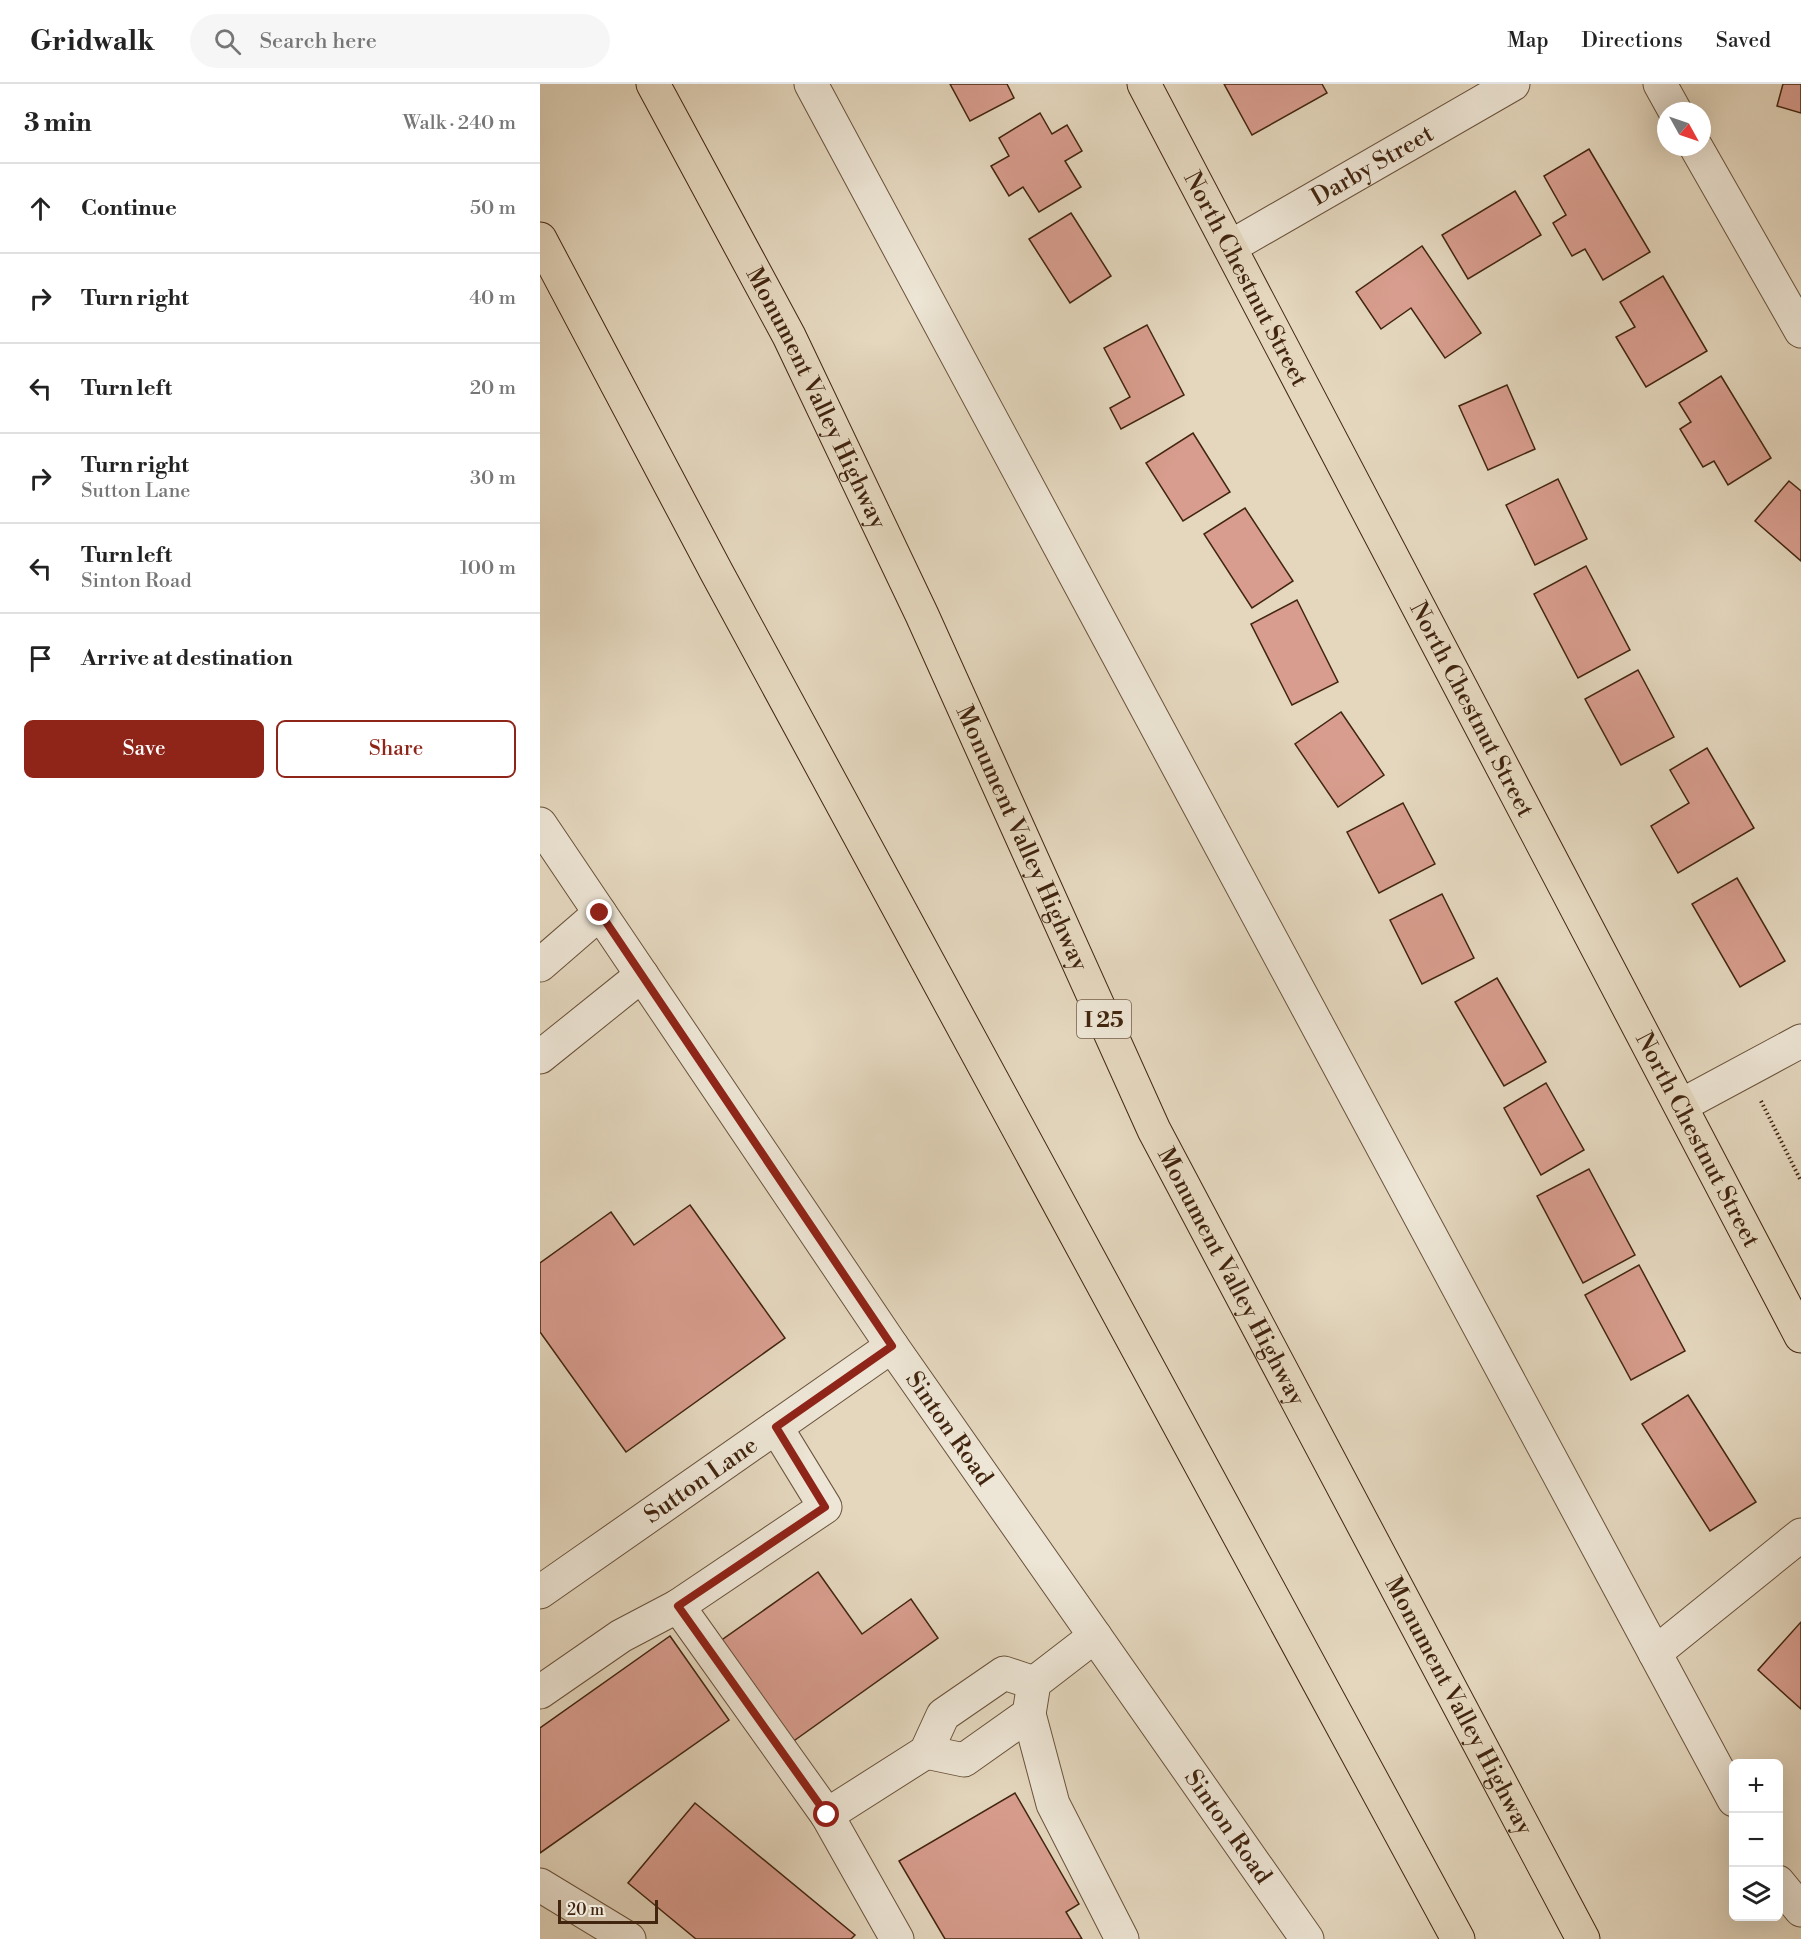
<!DOCTYPE html>
<html lang="en">
<head>
<meta charset="utf-8">
<style>
  :root { --surface:#fff; --page:#f6f6f6; --text:#222; --muted:#767676; --line:#e0e0e0; --accent:#8f2418 }
  body { margin:0; font-family:"Libre Bodoni",serif; background:var(--page); color:var(--text) }
  .controls { position:absolute; right:18px; bottom:18px; display:grid; overflow:hidden; border-radius:9px; box-shadow:0 6px 24px #0002 }
  .controls button { width:54px; height:54px; display:grid; place-items:center; padding:0; border:0; border-bottom:2px solid var(--line); background:var(--surface); color:var(--text); font:30px sans-serif }
  .compass { position:absolute; left:1117px; top:18px; width:54px; height:54px; border-radius:50%; background:var(--surface); box-shadow:0 6px 24px #0002; rotate:130deg }
  .scale { position:absolute; left:18px; bottom:15px; width:100px; box-sizing:border-box; padding-left:6px; border:3px solid #42250f; border-top:0; font-size:16px; line-height:21px; white-space:nowrap; color:#42250f; -webkit-text-stroke:4px #ede5d5; paint-order:stroke }
  .stop { position:absolute; width:18px; height:18px; margin:-14px; border:4px solid #8f2418; border-radius:50%; background:#fff }
  .stop.end { background:#8f2418; border-color:#fff; box-shadow:0 2px 6px #0008 }
  .list { margin:0; padding:0; list-style:none }
  h2 { display:flex; justify-content:space-between; align-items:center; height:78px; margin:0; padding:0 24px; font-size:26px }
  h2 small { font-size:20px; font-weight:400; color:var(--muted) }
  .list li { display:grid; grid-template-columns:39px 1fr auto; gap:18px; align-items:center; box-sizing:border-box; height:90px; padding:0 24px; border-top:2px solid var(--line) }
  .list b { display:block; font-size:22px; white-space:nowrap }
  .list p { margin:0; font-size:20px; white-space:nowrap; color:var(--muted) }
  .list em { font-size:20px; font-style:normal; color:var(--muted) }
  .actions { display:flex; gap:12px; padding:18px 24px }
  .actions a { flex:1; padding:14px 0; border:2px solid var(--accent); border-radius:9px; text-align:center; font-size:21px; color:var(--accent) }
  .actions .main { background:var(--accent); color:#fff }
  .icon { flex:none; width:33px; height:33px; fill:none; stroke:currentColor; stroke-width:2; stroke-linecap:round; stroke-linejoin:round }
  .map { position:relative; flex:none; width:1261px; height:1855px; overflow:hidden }
  header { display:flex; align-items:center; gap:36px; box-sizing:border-box; height:84px; padding:0 30px; background:var(--surface); border-bottom:2px solid var(--line) }
  header strong { font-size:28px }
  nav { display:flex; gap:33px; margin-inline-start:auto; font-size:21px }
  .search { width:420px; height:54px; background:var(--page); display:flex; align-items:center; gap:15px; box-sizing:border-box; padding:0 21px; border-radius:33px; color:var(--muted); font-size:22px }
  main { display:flex }
  aside { flex:1; background:var(--surface) }
  .map>svg:first-child { display:block }
</style>
</head>
<body>
<header>
<strong>Gridwalk</strong>
<div class="search"><svg class="icon" aria-label="search" viewBox="0 0 24 24"><circle cx="10" cy="10" r="6"/><path d="M15 15l6 6"/></svg>Search here</div>
<nav><a>Map</a><a>Directions</a><a>Saved</a></nav>
</header>
<main>
<aside>
<h2>3 min<small>Walk · 240 m</small></h2>
<ul class="list">
<li><svg class="icon" aria-label="ahead" viewBox="0 0 24 24"><path d="M12 20V5M6 11l6-6 6 6"/></svg><div><b>Continue</b></div><em>50 m</em></li>
<li><svg class="icon" aria-label="right" viewBox="0 0 24 24"><path d="M7 20v-9h11M14 6l5 5-5 5"/></svg><div><b>Turn right</b></div><em>40 m</em></li>
<li><svg class="icon" aria-label="left" viewBox="0 0 24 24"><path d="M17 20v-9H6M10 6l-5 5 5 5"/></svg><div><b>Turn left</b></div><em>20 m</em></li>
<li><svg class="icon" aria-label="right" viewBox="0 0 24 24"><path d="M7 20v-9h11M14 6l5 5-5 5"/></svg><div><b>Turn right</b><p>Sutton Lane</p></div><em>30 m</em></li>
<li><svg class="icon" aria-label="left" viewBox="0 0 24 24"><path d="M17 20v-9H6M10 6l-5 5 5 5"/></svg><div><b>Turn left</b><p>Sinton Road</p></div><em>100 m</em></li>
<li><svg class="icon" aria-label="arrive" viewBox="0 0 24 24"><path d="M6 21V4h12l-3 4 3 4H6"/></svg><div><b>Arrive at destination</b></div></li>
</ul>
<div class="actions"><a class="main">Save</a><a>Share</a></div>
</aside>
<div class="map">
<svg width="1261" height="1855" viewBox="0 0 1261 1855">
  <rect width="100%" height="100%" fill="#e4d7be"/>
  <filter id="stains"><feTurbulence type="fractalNoise" baseFrequency=".00333" numOctaves="4"/><feColorMatrix values="0 0 0 0 .2 0 0 0 0 .09 0 0 0 0 .02 0 0 0 .5 -.17"/></filter>
  <radialGradient id="worn" r=".72"><stop offset=".6" stop-color="#630" stop-opacity="0"/><stop offset="1" stop-color="#630" stop-opacity=".3"/></radialGradient>
  <g fill="#d89d8e" stroke="#42250f" stroke-width="1.5">
    <polygon points="410,0 467,0 474,14 430,37"/>
    <polygon points="684,0 782,0 787,9 712,51"/>
    <polygon points="1243,0 1261,0 1261,29 1237,22"/>
    <polygon points="500,29 512,50 527,41 542,67 525,77 541,103 499,128 483,103 469,112 451,82 469,72 459,54"/>
    <polygon points="1049,65 1110,168 1063,196 1045,165 1032,172 1013,139 1026,131 1004,92"/>
    <polygon points="975,107 1001,151 928,195 902,151"/>
    <polygon points="531,129 571,192 530,219 489,155"/>
    <polygon points="882,162 941,249 905,274 871,224 841,245 816,208"/>
    <polygon points="1123,192 1167,267 1106,303 1076,253 1095,243 1080,218"/>
    <polygon points="607,241 644,311 581,345 570,324 590,313 564,264"/>
    <polygon points="1181,292 1231,374 1188,401 1174,377 1163,383 1140,345 1151,338 1139,319"/>
    <polygon points="967,301 995,365 948,386 919,322"/>
    <polygon points="653,349 690,408 643,437 606,379"/>
    <polygon points="1018,395 1047,455 995,481 966,421"/>
    <polygon points="1249,397 1261,407 1261,477 1215,437"/>
    <polygon points="705,424 753,497 712,524 664,450"/>
    <polygon points="1046,482 1090,566 1038,594 994,510"/>
    <polygon points="757,516 798,598 752,621 711,540"/>
    <polygon points="1098,586 1134,653 1081,681 1045,615"/>
    <polygon points="801,628 844,691 798,723 755,660"/>
    <polygon points="1167,664 1214,744 1138,789 1111,742 1149,719 1130,686"/>
    <polygon points="863,719 895,780 839,809 807,748"/>
    <polygon points="1197,794 1245,877 1200,903 1152,820"/>
    <polygon points="902,810 934,874 882,900 850,836"/>
    <polygon points="957,894 1006,978 964,1002 915,918"/>
    <polygon points="1006,999 1044,1066 1001,1091 964,1024"/>
    <polygon points="1049,1085 1095,1171 1043,1199 997,1112"/>
    <polygon points="150,1121 245,1254 86,1368 0,1248 0,1179 71,1128 94,1161"/>
    <polygon points="1099,1181 1145,1267 1091,1296 1045,1211"/>
    <polygon points="1148,1311 1216,1418 1170,1447 1102,1340"/>
    <polygon points="278,1488 322,1550 371,1515 398,1554 248,1661 176,1560"/>
    <polygon points="1261,1538 1261,1625 1218,1586"/>
    <polygon points="130,1552 189,1636 0,1769 0,1644"/>
    <polygon points="475,1709 539,1820 526,1828 542,1855 405,1855 359,1777"/>
    <polygon points="155,1719 315,1851 311,1855 156,1855 88,1799"/>
  </g>
  <g fill="none" stroke-linecap="round" stroke-linejoin="round">
    <g stroke="#6a523b" stroke-width="35">
      <g id="minor">
        <polyline points="271,0 1194,1716"/>
        <polyline points="1120,0 1135,27"/>
        <polyline points="1156,63 1261,247"/>
        <path id="s1" d="M690,163L973,0"/>
        <path id="s2" d="M0,740L352,1262L767,1855"/>
        <polyline points="0,881 60,829"/>
        <polyline points="0,973 102,891"/>
        <polyline points="1142,1021 1261,957"/>
        <path id="s3" d="M0,1508L352,1262"/>
        <polyline points="138,1522 287,1731"/>
        <polyline points="1115,1569 1261,1451"/>
        <polyline points="0,1608 81,1552 138,1522 285,1423 236,1343"/>
        <polyline points="489,1630 513,1720 582,1855"/>
        <polyline points="386,1668 424,1676 489,1630 494,1599 555,1552"/>
        <polyline points="1238,1798 1261,1826"/>
        <polyline points="0,1801 89,1855"/>
        <polyline points="357,1855 287,1731 386,1668 403,1631 464,1589 494,1599"/>
      </g>
    </g>
    <g stroke="#42250f" stroke-width="35">
      <g id="major">
        <path id="s4" d="M604,0L1261,1252"/>
      </g>
    </g>
    <g stroke="#42250f" stroke-width="35">
      <g id="highway">
        <path id="s5" d="M113,0L249,252L382,531L614,1046L1043,1855"/>
        <polyline points="0,155 177,489 918,1855"/>
      </g>
    </g>
    <polyline stroke="#42250f" stroke-width="4" stroke-dasharray="1.5 3" stroke-linecap="butt" points="1221,1017 1261,1097"/>
    <use href="#minor" stroke="#ede5d5" stroke-width="33"/>
    <use href="#major" stroke="#e4d7be" stroke-width="33"/>
    <use href="#highway" stroke="#e4d7be" stroke-width="33"/>
  </g>
  <g fill="none" stroke-linecap="round" stroke-linejoin="round">
    <polyline stroke="#8f2418" stroke-width="8" points="60,829 352,1262 236,1343 285,1423 138,1522 287,1731"/>
  </g>
  <g text-anchor="middle" stroke-width="4.5" stroke-linejoin="round" paint-order="stroke">
    <rect fill="#ede5d5" stroke="#755f4a" stroke-width="1.5" x="537" y="916" width="54" height="38" rx="4.5"/>
    <g font-size="22" font-weight="bold" fill="#42250f">
      <text x="564" y="943">I 25</text>
    </g>
    <g font-size="24" fill="#42250f" stroke="#ede5d5">
      <text dy="8" stroke="none"><textPath href="#s1" startOffset="164">Darby Street</textPath></text>
      <text dy="8" stroke="none"><textPath href="#s4" startOffset="220">North Chestnut Street</textPath></text>
      <text dy="8" stroke="none"><textPath href="#s5" startOffset="354">Monument Valley Highway</textPath></text>
      <text dy="8" stroke="none"><textPath href="#s4" startOffset="706">North Chestnut Street</textPath></text>
      <text dy="8" stroke="none"><textPath href="#s5" startOffset="840">Monument Valley Highway</textPath></text>
      <text dy="8" stroke="none"><textPath href="#s4" startOffset="1192">North Chestnut Street</textPath></text>
      <text dy="8" stroke="none"><textPath href="#s5" startOffset="1326">Monument Valley Highway</textPath></text>
      <text dy="8" stroke="none"><textPath href="#s2" startOffset="730">Sinton Road</textPath></text>
      <text dy="8" stroke="none"><textPath href="#s3" startOffset="196">Sutton Lane</textPath></text>
      <text dy="8" stroke="none"><textPath href="#s5" startOffset="1812">Monument Valley Highway</textPath></text>
      <text dy="8" stroke="none"><textPath href="#s2" startOffset="1216">Sinton Road</textPath></text>
    </g>
  </g>
  <rect width="100%" height="100%" filter="url(#stains)"/>
  <rect width="100%" height="100%" fill="url(#worn)"/>
</svg>
<div class="controls">
<button>+</button>
<button>−</button>
<button><svg class="icon" aria-label="layers" viewBox="0 0 24 24"><path d="M12 4l9 5-9 5-9-5zM3 14l9 5 9-5"/></svg></button>
</div>
<svg class="compass" viewBox="-18 -18 36 36"><path d="M0-13l5 13h-10z" fill="#e53935"/><path d="M0 13l5-13h-10z" fill="#767676"/></svg>
<div class="scale">20 m</div>
<div class="stop" style="left:287px;top:1731px"></div>
<div class="stop end" style="left:60px;top:829px"></div>
</div>
</main>
</body>
</html>
